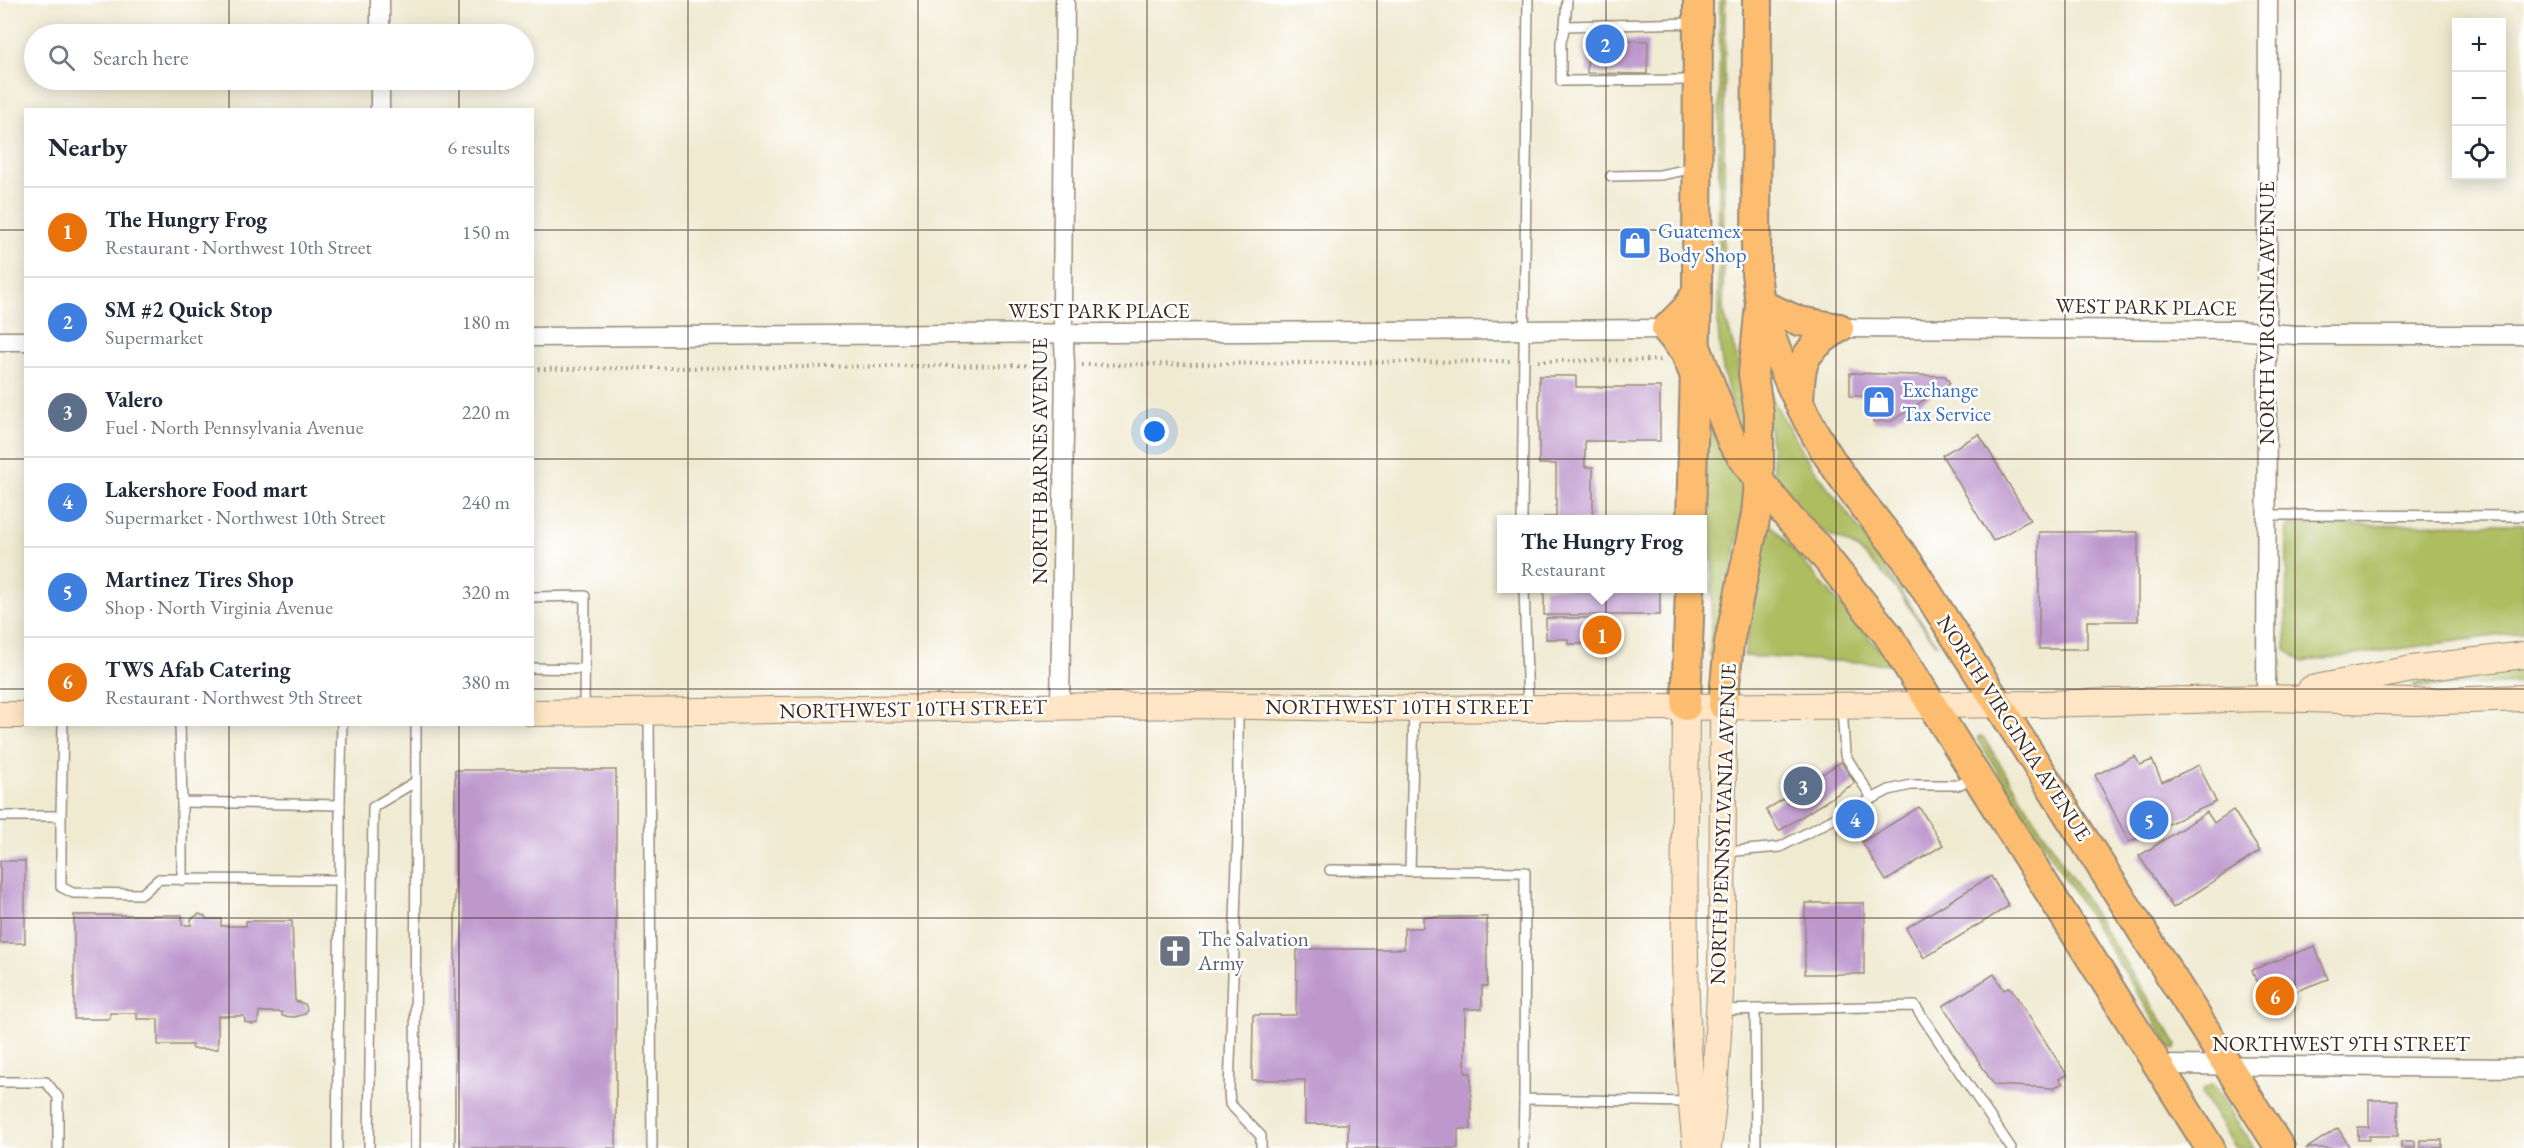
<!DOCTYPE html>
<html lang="en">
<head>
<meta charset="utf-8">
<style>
  :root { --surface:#fff; --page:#f2f2f3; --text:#1f2937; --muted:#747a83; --line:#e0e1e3; --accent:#c8321e }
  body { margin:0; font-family:"EB Garamond",serif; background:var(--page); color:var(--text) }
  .controls { position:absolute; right:18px; top:18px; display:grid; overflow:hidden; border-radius:0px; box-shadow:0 3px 15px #0003 }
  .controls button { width:54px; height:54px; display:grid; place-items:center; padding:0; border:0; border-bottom:2px solid var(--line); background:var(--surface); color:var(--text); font:30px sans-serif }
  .you { position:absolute; left:1155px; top:432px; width:21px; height:21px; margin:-15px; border:4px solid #fff; border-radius:50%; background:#1a73e8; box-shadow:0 0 0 9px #1a73e833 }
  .badge { display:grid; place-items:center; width:39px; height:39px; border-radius:50%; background:var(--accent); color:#fff; font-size:20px; font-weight:700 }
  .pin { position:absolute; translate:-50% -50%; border:3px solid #fff; box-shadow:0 2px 6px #0006 }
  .popup { position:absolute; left:1497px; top:515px; width:210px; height:78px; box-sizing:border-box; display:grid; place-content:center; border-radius:0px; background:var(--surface); filter:drop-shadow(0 2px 4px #0005); font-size:20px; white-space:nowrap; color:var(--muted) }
  .popup b { font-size:22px; color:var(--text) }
  .popup::after { content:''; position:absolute; left:50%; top:100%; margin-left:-12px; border:12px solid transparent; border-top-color:var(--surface) }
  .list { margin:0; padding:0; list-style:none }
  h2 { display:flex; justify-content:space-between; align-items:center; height:78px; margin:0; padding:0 24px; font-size:26px }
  h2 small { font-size:20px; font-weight:400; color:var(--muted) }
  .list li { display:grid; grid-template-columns:39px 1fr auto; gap:18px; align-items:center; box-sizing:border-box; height:90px; padding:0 24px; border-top:2px solid var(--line) }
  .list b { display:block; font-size:22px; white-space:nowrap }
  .list p { margin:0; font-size:20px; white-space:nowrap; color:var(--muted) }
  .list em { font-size:20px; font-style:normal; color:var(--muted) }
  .icon { flex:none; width:33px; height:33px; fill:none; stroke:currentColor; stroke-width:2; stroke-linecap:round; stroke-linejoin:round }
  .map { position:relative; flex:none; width:2524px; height:1148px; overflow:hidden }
  .search { position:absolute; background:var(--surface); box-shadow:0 3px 15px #0003; left:24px; top:24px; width:510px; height:66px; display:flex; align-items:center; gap:15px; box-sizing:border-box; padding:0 21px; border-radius:33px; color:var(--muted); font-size:22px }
  .panel { position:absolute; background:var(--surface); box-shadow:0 3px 15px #0003; left:24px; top:108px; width:510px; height:618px; border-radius:0px }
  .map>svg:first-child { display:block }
</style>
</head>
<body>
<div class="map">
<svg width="2524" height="1148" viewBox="0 0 2524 1148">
  <rect width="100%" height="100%" fill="#fff"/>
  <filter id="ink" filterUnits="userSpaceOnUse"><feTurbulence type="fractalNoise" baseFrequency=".0167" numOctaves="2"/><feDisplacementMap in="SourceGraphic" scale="12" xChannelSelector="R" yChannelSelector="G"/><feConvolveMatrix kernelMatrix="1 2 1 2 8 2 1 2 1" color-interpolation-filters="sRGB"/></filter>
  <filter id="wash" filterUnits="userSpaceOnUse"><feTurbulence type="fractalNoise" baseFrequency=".008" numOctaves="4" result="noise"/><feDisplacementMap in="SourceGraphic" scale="24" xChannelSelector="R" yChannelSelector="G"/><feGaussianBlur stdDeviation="1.35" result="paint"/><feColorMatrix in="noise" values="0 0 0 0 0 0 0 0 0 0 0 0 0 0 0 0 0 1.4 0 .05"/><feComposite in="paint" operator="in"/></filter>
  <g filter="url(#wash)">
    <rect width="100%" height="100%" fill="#f0ead1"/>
    <g fill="#adbd60" stroke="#74743f" stroke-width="1.5">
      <path d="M1720,0H1725L1723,310L1740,368L1746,416L1745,439C1728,396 1721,373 1718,327Z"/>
      <polygon points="1765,378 1776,406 1811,465 1854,522 1937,645 1889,580 1857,548 1819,529 1800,513 1774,479"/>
      <polygon points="1706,422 1748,488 1714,657 1710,656 1713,565 1704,527"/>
      <polygon points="1768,521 1892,664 1744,656"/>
      <polygon points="2524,524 2524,632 2302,662 2286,650 2287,525"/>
      <polygon points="2524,667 2524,683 2415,687 2414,684"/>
      <polygon points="1980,736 1983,737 2177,1045 2176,1049 2172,1048 1978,740"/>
      <polygon points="2211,1085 2215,1087 2254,1148 2236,1148 2202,1094 2203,1089"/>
    </g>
    <g id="blocks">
      <g fill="#be98cd">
        <polygon points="1588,39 1648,41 1647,74 1587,73"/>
        <polygon points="1850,373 1945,376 1950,383 1892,421 1873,422 1873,396 1850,396"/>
        <polygon points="1539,376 1576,376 1576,387 1660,387 1660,441 1585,441 1585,467 1593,467 1593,520 1544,520 1544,517 1556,517 1556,464 1539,464"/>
        <polygon points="1979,434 2030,520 1993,541 1942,455"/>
        <polygon points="2039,532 2138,532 2138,621 2087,621 2087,649 2039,649"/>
        <rect x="1544" y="588" width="116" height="27"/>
        <polygon points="1546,618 1612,618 1612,644 1568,644 1568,639 1546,639"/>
        <polygon points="2135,756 2140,765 2152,760 2162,782 2199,765 2216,802 2129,842 2095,775"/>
        <polygon points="1841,762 1855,783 1779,831 1766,810"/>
        <rect x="455" y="770" width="161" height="378"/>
        <polygon points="1919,807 1943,845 1886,881 1862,842"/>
        <polygon points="2233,810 2260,851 2173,908 2139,856 2207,812 2214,823"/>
        <rect x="0" y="861" width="25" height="82"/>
        <polygon points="1991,876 2009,906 1924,958 1906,928"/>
        <rect x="1805" y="903" width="59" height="71"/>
        <polygon points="199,914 205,916 206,919 221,919 221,926 246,926 246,921 292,921 295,1001 305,1004 307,1009 305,1014 295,1017 282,1016 282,1012 259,1012 258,1023 252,1024 245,1022 244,1016 218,1016 218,1049 192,1049 192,1045 158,1045 158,1019 137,1019 137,1013 110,1013 110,1019 74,1019 74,915 182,915 182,925 191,925 191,919"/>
        <polygon points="1423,917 1487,917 1487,986 1482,986 1482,1009 1465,1009 1465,1073 1471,1073 1471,1129 1458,1129 1458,1148 1348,1148 1348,1124 1305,1124 1305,1080 1252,1080 1253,1015 1296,1015 1297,949 1404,949 1404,928 1423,928"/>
        <polygon points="2315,946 2328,979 2265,1003 2252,970"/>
        <polygon points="1994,974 2004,990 2010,987 2067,1075 2059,1079 2063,1083 2053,1088 1994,1085 1943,1006"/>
        <polygon points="2369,1100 2398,1100 2398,1136 2369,1136 2369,1140 2358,1140 2358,1127 2369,1127"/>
        <polygon points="2338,1128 2350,1148 2307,1148"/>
        <rect x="2420" y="1140" width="22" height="8"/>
        <rect x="2401" y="1141" width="14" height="7"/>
      </g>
    </g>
  </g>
  <g filter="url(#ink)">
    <use href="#blocks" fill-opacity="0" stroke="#968a78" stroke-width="1.5"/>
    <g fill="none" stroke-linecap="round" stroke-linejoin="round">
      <g stroke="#968a78" stroke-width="12">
        <g id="lane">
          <polyline points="1567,0 1565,26 1696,23"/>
          <polyline points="1565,26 1561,42 1561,81 1695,80"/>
          <polyline points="1611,176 1660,175 1695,168"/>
          <polyline points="2266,515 2524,516"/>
          <polyline points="1522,520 1528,0"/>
          <polyline points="1524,588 1528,706"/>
          <polyline points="532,597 585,596 584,712"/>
          <polyline points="532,668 585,669"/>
          <polyline points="1842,706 1845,755 1872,798"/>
          <polyline points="1238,708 1238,834 1229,1091 1230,1104 1261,1136 1261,1148"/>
          <polyline points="649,715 652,1148"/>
          <polyline points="180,724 182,802 340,805 342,724"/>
          <polyline points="182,802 182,880"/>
          <polyline points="0,816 61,816 63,724"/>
          <polyline points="61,816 61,887 73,893 142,894 159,879 340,880 340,805"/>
          <polyline points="1725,852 1780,847 1889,790 1911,785 1958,785 1974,778"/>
          <polyline points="1330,870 1525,872 1524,1099 1691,1102"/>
          <polyline points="1410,871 1414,711"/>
          <polyline points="1755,1009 1756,1148"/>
          <polyline points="1720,1010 1915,1006 2011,1148"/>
          <polyline points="0,1082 46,1082 58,1097 58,1148"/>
          <polyline points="337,1148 340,880"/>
          <polyline points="369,1148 373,807 415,782"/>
          <polyline points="415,1148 416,724"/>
          <polyline points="1523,1148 1524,1099"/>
        </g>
      </g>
      <g stroke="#968a78" stroke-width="21">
        <g id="street">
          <polyline points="380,34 380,0"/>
          <polyline points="380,110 380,80"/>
          <polyline points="1839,328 2237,330 2296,335 2524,335"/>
          <polyline points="532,337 1666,329"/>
          <polyline points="0,341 26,341"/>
          <polyline points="2266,698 2268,0"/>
          <polyline points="1060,706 1065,365 1062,301 1065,0"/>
          <polyline points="2158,1065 2524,1068"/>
        </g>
      </g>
      <g stroke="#968a78" stroke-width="28">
        <g id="secondary">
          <polyline points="2311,689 2412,669 2524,655"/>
          <path d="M1686,706C1685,853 1680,1001 1696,1148"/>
          <polyline points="532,713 1198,705 1420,709 2040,704 2266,698 2415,702 2524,698"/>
          <polyline points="0,715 26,715"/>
          <path d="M1708,1148C1726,1002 1722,853 1723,705"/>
        </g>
      </g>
      <g stroke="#968a78" stroke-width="32">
        <g id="primary">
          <path d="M1760,304C1775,352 1794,396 1818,439C1843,483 1878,522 1908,562L2280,1148"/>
          <polyline points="1760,304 1799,321 1839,328"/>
          <polyline points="1695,344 1732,442 1759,481 1791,520 1814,543 1888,635 2210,1148"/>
          <polyline points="1694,374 1685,352 1666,329 1686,309 1697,292"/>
          <path d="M1799,402C1801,359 1802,352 1839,328"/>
          <polyline points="1691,520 1697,292 1698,0"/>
          <polyline points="1723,705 1729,643 1756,515 1759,481 1759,414 1753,374 1760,304 1756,273 1757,0"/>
          <polyline points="1686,706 1690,588"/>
        </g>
      </g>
      <g stroke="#968a78" stroke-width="4" stroke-dasharray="1.5 4.5" stroke-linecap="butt">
        <polyline points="1538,361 1660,360"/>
        <polyline points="1082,365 1510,361"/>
        <polyline points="532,369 1048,365"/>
      </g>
      <use href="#lane" stroke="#fff" stroke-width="9"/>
      <use href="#street" stroke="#fff" stroke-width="18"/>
      <use href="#secondary" stroke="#fee5c5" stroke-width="26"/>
      <use href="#primary" stroke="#fcbd6f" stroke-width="28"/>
    </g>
  </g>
  <path fill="none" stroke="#3b2a1e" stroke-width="1.5" stroke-opacity="0.55" d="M229,0V34M459,0V34M688,0V1148M918,0V1148M1147,0V1148M1377,0V1148M1606,0V1148M1836,0V1148M2065,0V1148M2295,0V1148M229,80V110M459,80V110M0,230H26M532,230H2524M0,459H26M532,459H2524M0,689H26M532,689H2524M229,724V1148M459,724V1148M0,918H2524"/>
  <defs>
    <g id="shop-square" transform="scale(1.725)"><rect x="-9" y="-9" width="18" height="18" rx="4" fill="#3f7fe0" stroke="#fff"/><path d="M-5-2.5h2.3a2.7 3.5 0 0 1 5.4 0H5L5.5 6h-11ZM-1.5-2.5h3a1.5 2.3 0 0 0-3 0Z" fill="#fff"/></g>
    <g id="church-square" transform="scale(1.725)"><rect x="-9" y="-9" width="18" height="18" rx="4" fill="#6b7280" stroke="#fff"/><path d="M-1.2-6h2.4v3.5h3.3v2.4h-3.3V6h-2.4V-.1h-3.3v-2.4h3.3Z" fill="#fff"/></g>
  </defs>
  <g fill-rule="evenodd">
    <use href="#shop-square" x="1635" y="243"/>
    <use href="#shop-square" x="1879" y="402"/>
    <use href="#church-square" x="1175" y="951"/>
  </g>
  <g text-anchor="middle" stroke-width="5" stroke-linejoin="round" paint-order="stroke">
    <g font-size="21" fill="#366cbe" stroke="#fff" text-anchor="start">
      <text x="1658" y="238">Guatemex<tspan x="1658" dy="24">Body Shop</tspan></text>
      <text x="1902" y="397">Exchange<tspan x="1902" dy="24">Tax Service</tspan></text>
    </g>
    <g font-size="21" fill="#3b2a1e" stroke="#fff">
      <text transform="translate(2146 307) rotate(1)" y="7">WEST PARK PLACE</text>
      <text x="1099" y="318">WEST PARK PLACE</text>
      <text transform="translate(2267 313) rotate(-90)" y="7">NORTH VIRGINIA AVENUE</text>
      <text transform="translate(1040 461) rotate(-90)" y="7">NORTH BARNES AVENUE</text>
      <text x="1399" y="714">NORTHWEST 10TH STREET</text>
      <text transform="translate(913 709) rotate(-1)" y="7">NORTHWEST 10TH STREET</text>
      <text transform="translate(2014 728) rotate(57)" y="7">NORTH VIRGINIA AVENUE</text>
      <text transform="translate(1723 824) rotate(-88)" y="7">NORTH PENNSYLVANIA AVENUE</text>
      <text x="2341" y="1051">NORTHWEST 9TH STREET</text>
    </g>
    <g font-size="21" fill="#5b616d" stroke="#fff" text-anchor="start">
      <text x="1198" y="946">The Salvation<tspan x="1198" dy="24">Army</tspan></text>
    </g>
  </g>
</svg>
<div class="controls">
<button>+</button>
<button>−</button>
<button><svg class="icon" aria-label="locate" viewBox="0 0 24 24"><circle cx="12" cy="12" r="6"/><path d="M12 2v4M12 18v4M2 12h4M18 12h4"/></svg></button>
</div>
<div class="you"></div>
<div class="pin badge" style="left:1602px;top:635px;background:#e8710a">1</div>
<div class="popup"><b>The Hungry Frog</b>Restaurant</div>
<div class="pin badge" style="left:1605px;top:44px;background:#3f7fe0">2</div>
<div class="pin badge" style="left:1803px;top:786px;background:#5c6f8a">3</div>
<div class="pin badge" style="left:1855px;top:819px;background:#3f7fe0">4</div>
<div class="pin badge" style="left:2149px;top:820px;background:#3f7fe0">5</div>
<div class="pin badge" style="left:2275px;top:996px;background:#e8710a">6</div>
<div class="search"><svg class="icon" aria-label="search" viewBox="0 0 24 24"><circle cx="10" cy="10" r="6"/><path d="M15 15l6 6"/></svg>Search here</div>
<section class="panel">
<h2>Nearby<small>6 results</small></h2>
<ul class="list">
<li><span class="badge" style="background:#e8710a">1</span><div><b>The Hungry Frog</b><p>Restaurant · Northwest 10th Street</p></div><em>150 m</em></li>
<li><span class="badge" style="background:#3f7fe0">2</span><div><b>SM #2 Quick Stop</b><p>Supermarket</p></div><em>180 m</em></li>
<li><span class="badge" style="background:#5c6f8a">3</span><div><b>Valero</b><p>Fuel · North Pennsylvania Avenue</p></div><em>220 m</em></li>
<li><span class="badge" style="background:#3f7fe0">4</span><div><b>Lakershore Food mart</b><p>Supermarket · Northwest 10th Street</p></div><em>240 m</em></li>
<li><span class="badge" style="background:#3f7fe0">5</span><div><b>Martinez Tires Shop</b><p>Shop · North Virginia Avenue</p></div><em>320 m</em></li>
<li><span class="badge" style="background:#e8710a">6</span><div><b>TWS Afab Catering</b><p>Restaurant · Northwest 9th Street</p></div><em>380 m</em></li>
</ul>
</section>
</div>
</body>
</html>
